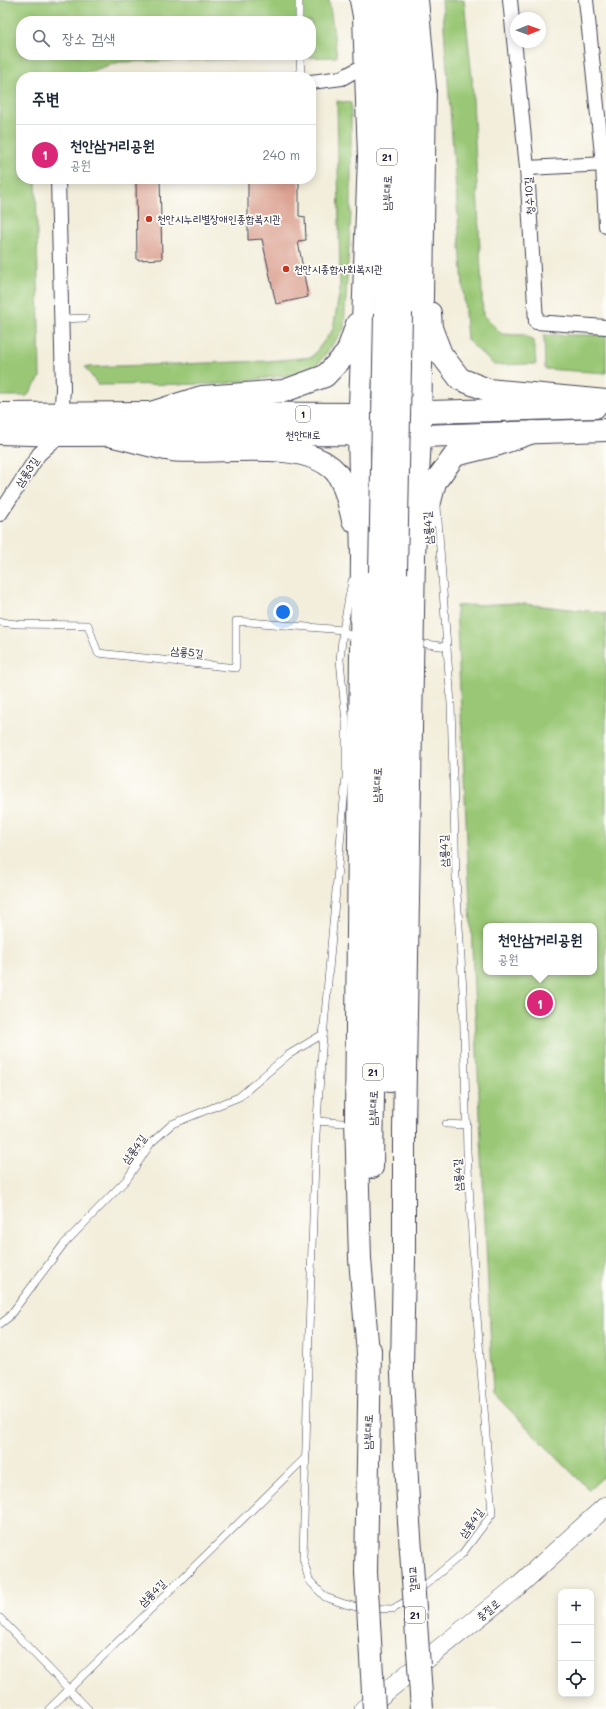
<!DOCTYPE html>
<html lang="ko">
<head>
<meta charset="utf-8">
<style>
  :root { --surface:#fff; --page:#f2f2f3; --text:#1f2937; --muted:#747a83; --line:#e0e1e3; --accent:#db2777 }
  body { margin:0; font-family:Mali,"Poor Story",sans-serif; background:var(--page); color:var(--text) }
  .controls { position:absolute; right:12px; bottom:12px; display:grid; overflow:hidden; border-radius:8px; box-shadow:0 2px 10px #0003 }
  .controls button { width:36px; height:36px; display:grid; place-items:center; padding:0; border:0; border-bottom:1px solid var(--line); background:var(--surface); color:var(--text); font:20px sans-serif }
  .compass { position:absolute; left:510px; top:12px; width:36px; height:36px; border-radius:50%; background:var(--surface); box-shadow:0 2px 10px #0003; rotate:89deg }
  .you { position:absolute; left:283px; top:612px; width:14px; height:14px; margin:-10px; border:3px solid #fff; border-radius:50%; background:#1a73e8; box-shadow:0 0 0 6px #1a73e833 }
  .badge { display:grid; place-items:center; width:26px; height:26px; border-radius:50%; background:var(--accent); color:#fff; font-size:13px; font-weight:700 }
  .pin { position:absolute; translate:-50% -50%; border:2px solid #fff; box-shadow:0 1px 4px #0006 }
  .popup { position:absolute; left:483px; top:923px; width:114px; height:52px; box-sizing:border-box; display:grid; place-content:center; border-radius:8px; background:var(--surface); filter:drop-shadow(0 1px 3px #0005); font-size:13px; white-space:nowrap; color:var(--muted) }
  .popup b { font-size:15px; color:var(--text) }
  .popup::after { content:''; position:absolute; left:50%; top:100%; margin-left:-8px; border:8px solid transparent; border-top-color:var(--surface) }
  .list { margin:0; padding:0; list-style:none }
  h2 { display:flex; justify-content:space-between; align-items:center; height:52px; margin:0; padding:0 16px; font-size:17px }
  h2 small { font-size:13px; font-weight:400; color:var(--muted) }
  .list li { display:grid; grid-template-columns:26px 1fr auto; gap:12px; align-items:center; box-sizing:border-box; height:60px; padding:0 16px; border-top:1px solid var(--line) }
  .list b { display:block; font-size:15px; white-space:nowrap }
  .list p { margin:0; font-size:13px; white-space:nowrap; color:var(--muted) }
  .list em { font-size:13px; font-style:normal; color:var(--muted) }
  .icon { flex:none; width:22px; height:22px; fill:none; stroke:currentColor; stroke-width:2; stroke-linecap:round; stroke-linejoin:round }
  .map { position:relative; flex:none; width:606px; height:1709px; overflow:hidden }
  .search { position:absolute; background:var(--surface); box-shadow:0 2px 10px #0003; left:16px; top:16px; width:300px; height:44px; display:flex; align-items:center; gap:10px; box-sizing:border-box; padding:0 14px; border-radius:16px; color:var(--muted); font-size:15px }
  .panel { position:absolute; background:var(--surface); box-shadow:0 2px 10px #0003; left:16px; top:72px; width:300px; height:112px; border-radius:16px }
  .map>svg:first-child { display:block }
</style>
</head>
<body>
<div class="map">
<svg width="606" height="1709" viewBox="0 0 606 1709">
  <rect width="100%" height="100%" fill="#fdfcf7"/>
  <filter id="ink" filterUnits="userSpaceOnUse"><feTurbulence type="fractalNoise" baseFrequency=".025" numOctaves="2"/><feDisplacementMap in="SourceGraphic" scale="8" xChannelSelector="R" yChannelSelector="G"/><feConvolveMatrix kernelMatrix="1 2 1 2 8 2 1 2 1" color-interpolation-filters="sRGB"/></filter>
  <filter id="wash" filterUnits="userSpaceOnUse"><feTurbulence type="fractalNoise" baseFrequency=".012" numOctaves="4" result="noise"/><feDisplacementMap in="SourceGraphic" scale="16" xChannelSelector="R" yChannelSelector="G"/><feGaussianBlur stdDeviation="0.9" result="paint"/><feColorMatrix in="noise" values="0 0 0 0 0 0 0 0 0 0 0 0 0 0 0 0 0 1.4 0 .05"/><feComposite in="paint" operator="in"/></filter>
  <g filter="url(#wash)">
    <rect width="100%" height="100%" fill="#f3eedb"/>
    <g fill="#99c775" stroke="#5e7458" fill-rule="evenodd">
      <path d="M0,0H329L337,57L119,62L73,77H21V179H36L40,378L27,396H0ZM21,21H311V55H21Z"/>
      <polygon points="442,0 464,0 472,77 483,315 502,334 525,335 534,341 536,364 494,365 467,340"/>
      <polygon points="337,101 351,103 351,213 344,329 312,372 221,384 98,385 85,367 269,361 312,357 333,329 340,289"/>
      <polygon points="544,335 606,335 606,373 545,369"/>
      <path d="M516,603L606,613V1474L589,1490L493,1393L456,606ZM486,926H594V972H486Z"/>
    </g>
    <g id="blocks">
      <g fill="#dca292">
        <polygon points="136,179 160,179 162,259 137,260"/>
        <polygon points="248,179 299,179 299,216 305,217 306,240 298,241 308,297 276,304 262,239 248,240"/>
      </g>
    </g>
  </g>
  <g filter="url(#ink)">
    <use href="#blocks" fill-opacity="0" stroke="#414153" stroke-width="1"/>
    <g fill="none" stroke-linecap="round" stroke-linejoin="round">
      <g stroke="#414153" stroke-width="8">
        <g id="lane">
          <polyline points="299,0 299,21"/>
          <polyline points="300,55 301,77"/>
          <polyline points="61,319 85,318"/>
          <polyline points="352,581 343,630 340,660 346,722 346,777 322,1049 316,1134 309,1331 303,1558 309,1580 325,1597 345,1604 361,1608 393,1609 406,1601 462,1554 492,1514 476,1303 467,1151 463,991 456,878 451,704 437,506"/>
          <polyline points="0,622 17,624 88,625 98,653 236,668 236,621 343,630 350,636"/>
          <polyline points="427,644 447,647"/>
          <polyline points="317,1121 342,1123"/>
          <polyline points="446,1124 467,1125"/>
          <polyline points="0,1324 8,1318 63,1245 127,1179 151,1143 172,1124 239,1097 288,1055 323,1034"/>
          <polyline points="0,1618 88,1709"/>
          <polyline points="49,1709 305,1458"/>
        </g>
      </g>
      <g stroke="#414153" stroke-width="16">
        <g id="street">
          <polyline points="510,0 527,168 536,322 606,327"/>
          <polyline points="586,0 603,164 606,226"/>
          <polyline points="311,82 342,78 365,65"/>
          <polyline points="527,168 606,164"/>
          <polyline points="0,514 39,454 60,435 63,389 58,179"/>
        </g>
      </g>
      <g stroke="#414153" stroke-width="20">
        <polyline id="secondary" points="364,1709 518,1586 606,1506"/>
      </g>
      <g stroke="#414153" stroke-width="24">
        <g id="primary">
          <polyline points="0,414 151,413 360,414 595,407"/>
          <polyline points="0,433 60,435 359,434 420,436 606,430"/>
        </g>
      </g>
      <g stroke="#414153" stroke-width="24">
        <g id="highway">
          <polyline points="361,0 364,16 369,156 359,434 362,556 356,1119 360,1259 369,1365"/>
          <polyline points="380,0 386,37 388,98 385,314"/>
          <polyline points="397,0 402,36 405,99 401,313"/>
          <polyline points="430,313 431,328 441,354 460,379 488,390 606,401"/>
          <polyline points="151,413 202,397 284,391 325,376 347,353 357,324"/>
          <path d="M113,436C132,440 153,447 172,450C216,455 303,437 335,471C344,481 350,507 353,520"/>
          <polyline points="425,521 435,482 455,455 499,444 533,432"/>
          <polyline points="390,1081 396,573"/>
          <polyline points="372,1167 380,573"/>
          <polyline points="401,1353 409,1522"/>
          <polyline points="402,1367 404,1259 404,1129 414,556 420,436 425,88 417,0"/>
          <polyline points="366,1572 370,1350"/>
        </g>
      </g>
      <use href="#lane" stroke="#fff" stroke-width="7"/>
      <use href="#street" stroke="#fff" stroke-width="14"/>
      <use href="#secondary" stroke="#fff" stroke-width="19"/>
      <use href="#primary" stroke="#fff" stroke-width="22"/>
      <use href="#highway" stroke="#fff" stroke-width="22"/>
      <g stroke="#414153" stroke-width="24" stroke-linecap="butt">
        <g id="highway-bridge">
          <polyline points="380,573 385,314"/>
          <polyline points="396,573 401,313"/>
          <polyline points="409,1522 422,1709"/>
          <polyline points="366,1572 374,1709"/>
        </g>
      </g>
      <use href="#highway-bridge" stroke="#fff" stroke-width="22"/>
    </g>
  </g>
  <g fill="#c8321e" stroke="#fdfcf7" stroke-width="1.5">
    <circle cx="149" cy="219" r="4"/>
    <circle cx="286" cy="269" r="4"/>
  </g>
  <g text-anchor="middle" stroke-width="3.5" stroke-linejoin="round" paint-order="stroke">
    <g fill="#fdfcf7" stroke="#646373" stroke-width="1">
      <rect x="377" y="149" width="20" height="16" rx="3"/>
      <rect x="296" y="406" width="14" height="16" rx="3"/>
      <rect x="363" y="1064" width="20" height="16" rx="3"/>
      <rect x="405" y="1607" width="20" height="16" rx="3"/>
    </g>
    <g font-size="10" font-weight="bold" fill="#22223b">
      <text x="387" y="161">21</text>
      <text x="303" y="418">1</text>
      <text x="373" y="1076">21</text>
      <text x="415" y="1619">21</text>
    </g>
    <g font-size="11" fill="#22223b" stroke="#fdfcf7">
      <text transform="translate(387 193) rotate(-89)" y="4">남부대로</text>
      <text transform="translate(529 196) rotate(-93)" y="4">청수10길</text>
      <text x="303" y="439">천안대로</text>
      <text transform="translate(27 472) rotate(-57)" y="4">삼룡3길</text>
      <text transform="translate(428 528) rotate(-94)" y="4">삼룡4길</text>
      <text transform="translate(187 652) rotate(6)" y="4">삼룡5길</text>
      <text transform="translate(377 785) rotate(-89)" y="4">남부대로</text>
      <text transform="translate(444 851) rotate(-92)" y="4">삼룡4길</text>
      <text transform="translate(373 1108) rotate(-89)" y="4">남부대로</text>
      <text transform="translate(134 1149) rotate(-54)" y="4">삼룡4길</text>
      <text transform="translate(458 1175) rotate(-93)" y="4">삼룡4길</text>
      <text transform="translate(368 1432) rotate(-89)" y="4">남부대로</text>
      <text transform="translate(471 1523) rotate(-55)" y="4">삼룡4길</text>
      <text transform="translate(413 1579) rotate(-94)" y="4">갈뫼교</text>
      <text transform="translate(152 1593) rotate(-44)" y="4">삼룡4길</text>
      <text transform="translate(488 1610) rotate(-39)" y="4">충절로</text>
    </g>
    <g font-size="11" fill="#22223b" stroke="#fdfcf7" text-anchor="start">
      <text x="157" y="223">천안시누리별장애인종합복지관</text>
      <text x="294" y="273">천안시종합사회복지관</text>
    </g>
  </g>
</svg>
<div class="controls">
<button>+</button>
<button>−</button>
<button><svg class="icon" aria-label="locate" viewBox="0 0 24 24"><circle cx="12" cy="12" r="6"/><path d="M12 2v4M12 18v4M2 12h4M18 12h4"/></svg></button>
</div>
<svg class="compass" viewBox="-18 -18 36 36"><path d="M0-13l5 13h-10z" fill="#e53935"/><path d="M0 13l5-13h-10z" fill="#747a83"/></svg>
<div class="you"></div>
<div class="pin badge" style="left:540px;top:1003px">1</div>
<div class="popup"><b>천안삼거리공원</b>공원</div>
<div class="search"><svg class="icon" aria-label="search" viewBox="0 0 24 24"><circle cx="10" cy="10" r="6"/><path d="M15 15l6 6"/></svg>장소 검색</div>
<section class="panel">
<h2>주변<small></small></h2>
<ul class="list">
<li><span class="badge">1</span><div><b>천안삼거리공원</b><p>공원</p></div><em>240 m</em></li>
</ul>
</section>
</div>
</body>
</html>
